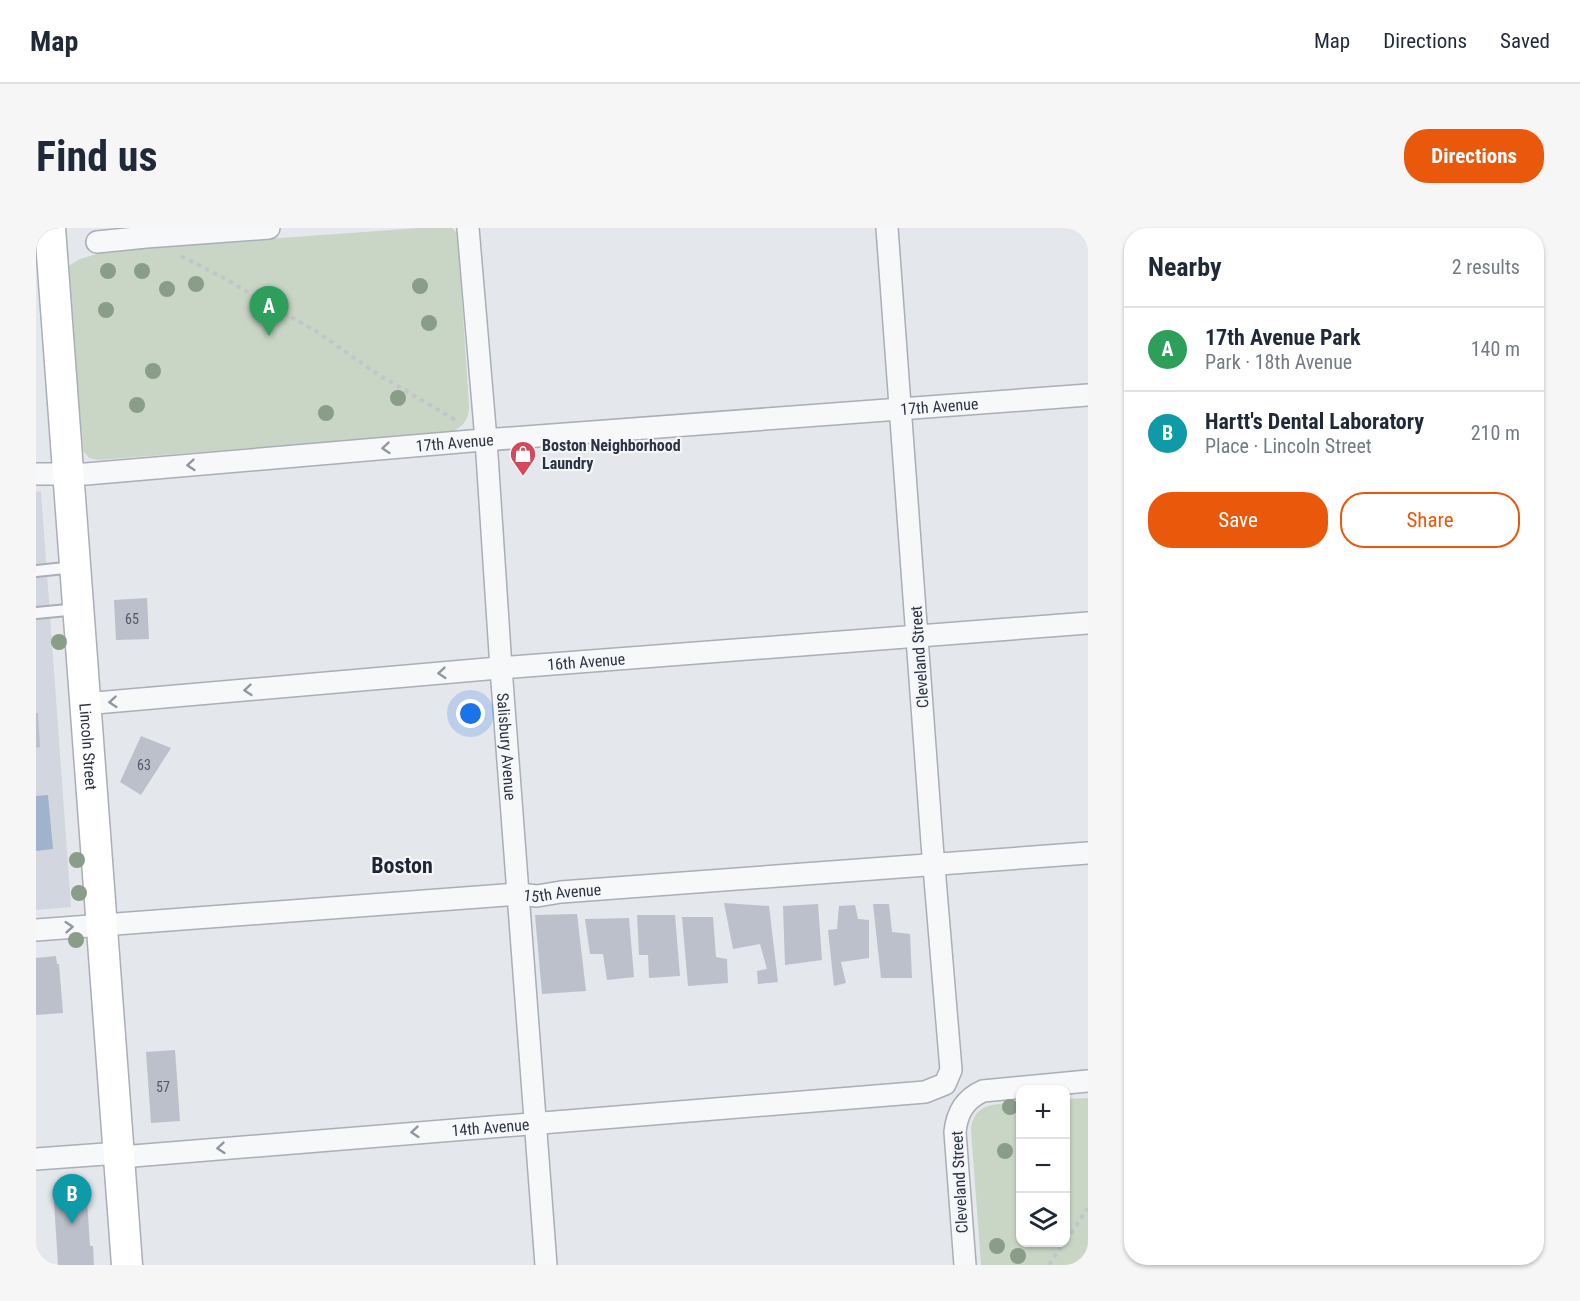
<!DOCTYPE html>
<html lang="en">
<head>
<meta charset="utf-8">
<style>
  :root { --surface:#fff; --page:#f6f6f7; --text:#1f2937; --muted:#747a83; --line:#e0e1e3; --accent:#ea580c }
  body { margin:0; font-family:"Roboto Condensed",sans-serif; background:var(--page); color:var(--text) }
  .controls { position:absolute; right:18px; bottom:18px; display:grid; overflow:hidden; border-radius:12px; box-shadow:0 2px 4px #0004 }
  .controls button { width:54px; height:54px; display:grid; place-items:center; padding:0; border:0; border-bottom:2px solid var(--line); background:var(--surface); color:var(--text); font:30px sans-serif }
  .you { position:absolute; left:435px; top:486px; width:21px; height:21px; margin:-15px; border:4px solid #fff; border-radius:50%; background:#1a73e8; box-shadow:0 0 0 9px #1a73e833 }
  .badge { display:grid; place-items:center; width:39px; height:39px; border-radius:50%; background:var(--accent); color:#fff; font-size:20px; font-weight:700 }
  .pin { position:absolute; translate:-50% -50px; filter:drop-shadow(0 2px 3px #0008) }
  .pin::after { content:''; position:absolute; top:32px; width:21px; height:18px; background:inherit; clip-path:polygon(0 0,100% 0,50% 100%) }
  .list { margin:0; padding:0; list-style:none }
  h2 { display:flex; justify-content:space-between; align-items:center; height:78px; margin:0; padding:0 24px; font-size:26px }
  h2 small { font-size:20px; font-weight:400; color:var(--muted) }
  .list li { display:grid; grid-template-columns:39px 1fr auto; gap:18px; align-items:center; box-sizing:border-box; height:84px; padding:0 24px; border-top:2px solid var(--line) }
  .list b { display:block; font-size:22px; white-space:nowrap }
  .list p { margin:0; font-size:20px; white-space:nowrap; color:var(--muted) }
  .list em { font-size:20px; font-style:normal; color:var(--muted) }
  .actions { display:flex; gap:12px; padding:18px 24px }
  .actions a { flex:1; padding:14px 0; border:2px solid var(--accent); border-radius:24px; text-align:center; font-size:21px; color:var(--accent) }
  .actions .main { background:var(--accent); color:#fff }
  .icon { flex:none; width:33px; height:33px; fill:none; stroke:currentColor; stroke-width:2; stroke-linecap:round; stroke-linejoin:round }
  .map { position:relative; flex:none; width:1052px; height:1037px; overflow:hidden; border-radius:24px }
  header { display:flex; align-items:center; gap:36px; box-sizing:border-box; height:84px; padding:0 30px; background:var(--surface); border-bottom:2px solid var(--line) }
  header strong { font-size:28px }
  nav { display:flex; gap:33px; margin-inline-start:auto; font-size:21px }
  .intro { display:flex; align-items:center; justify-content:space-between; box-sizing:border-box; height:144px; padding:0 36px }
  h1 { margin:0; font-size:42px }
  .button { padding:15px 27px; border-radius:24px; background:var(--accent); color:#fff; font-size:21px; font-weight:700 }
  main { display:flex; gap:36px; padding:0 36px }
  aside { flex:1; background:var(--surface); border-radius:24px; box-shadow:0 2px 4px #0004 }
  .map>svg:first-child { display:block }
</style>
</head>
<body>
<header>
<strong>Map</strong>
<nav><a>Map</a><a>Directions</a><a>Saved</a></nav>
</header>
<div class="intro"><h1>Find us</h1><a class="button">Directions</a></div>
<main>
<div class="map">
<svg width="1052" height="1037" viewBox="0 0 1052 1037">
  <rect width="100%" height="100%" fill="#e4e7ec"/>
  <polygon fill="#d2d6de" points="5,263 35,679 0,682 0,264"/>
  <g fill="#c9d6c5">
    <path d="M383,0H416L421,5L422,10L433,178C433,193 425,202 410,205L62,232L53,230L47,223L32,38L44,31L64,25L122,19Z"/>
    <path d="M1052,870V1037H945L935,902C937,873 963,876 984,875V1014H1030V871Z"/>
  </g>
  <polygon fill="#9fb4cc" points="12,567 17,621 0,623 0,568"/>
  <g fill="#bbc0ca">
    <polygon points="111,370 113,411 80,412 78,372"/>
    <polygon points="0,485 2,485 4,519 0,520"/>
    <polygon points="105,508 135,520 105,567 84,554"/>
    <polygon points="688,675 733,678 742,754 722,756 721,743 731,741 724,716 697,721"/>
    <polygon points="782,676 786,732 749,737 747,678"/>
    <polygon points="837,676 853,676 856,704 874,706 876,750 845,750"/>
    <polygon points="819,677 822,691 833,692 833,730 805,734 810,755 798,758 792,702 801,701 803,678"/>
    <polygon points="541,686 550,763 506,766 499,687"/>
    <polygon points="601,687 639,687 644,748 613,750 612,727 603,727"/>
    <polygon points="646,689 677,689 680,729 691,731 692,755 652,758"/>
    <polygon points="593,690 598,749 571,752 567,726 554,726 549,691"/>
    <polygon points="20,728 21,736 23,736 27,785 0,787 0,730"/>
    <polygon points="139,822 144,893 115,895 110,824"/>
    <polygon points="51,972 54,1018 57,1018 58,1037 22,1037 18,974"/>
  </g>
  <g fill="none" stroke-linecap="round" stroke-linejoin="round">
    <g stroke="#a9aeb7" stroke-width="14">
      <g id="lane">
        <polyline points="0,343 39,339"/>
        <polyline points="0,385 42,381"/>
      </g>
    </g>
    <g stroke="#a9aeb7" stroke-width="24">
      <g id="street">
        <path id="s1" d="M432,0L450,212L465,440L510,1037"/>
        <polyline points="61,14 110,9 233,0"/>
        <path id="s2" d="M0,246H50L435,213L1052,167"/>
        <path id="s3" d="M48,476L451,441L1052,395"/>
        <path id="s4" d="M0,702L482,666L501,668L525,664L1052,625"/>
        <path id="s5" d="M0,931L83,925L97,928L889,864L909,856L915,842L896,615L851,0"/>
        <path d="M929,1037L919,904C921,884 929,871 947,863L1052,853"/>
      </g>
    </g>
    <g stroke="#a9aeb7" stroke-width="33">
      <g id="secondary">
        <path id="s6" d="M14,0L91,1037"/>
      </g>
    </g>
    <g stroke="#c2c5cb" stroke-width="4" stroke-dasharray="4.5 4.5" stroke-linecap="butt">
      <polyline points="145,28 186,49 278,102 343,147 421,193"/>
      <polyline points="1030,1013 1052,980"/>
      <polyline points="1013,1037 1028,1014"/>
    </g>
    <use href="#lane" stroke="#f7f8fa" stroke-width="10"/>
    <use href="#street" stroke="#f7f8fa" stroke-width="21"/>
    <use href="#secondary" stroke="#fff" stroke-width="30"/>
  </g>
  <g fill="#899d89">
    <circle cx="72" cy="43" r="8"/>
    <circle cx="106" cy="43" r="8"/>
    <circle cx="160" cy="56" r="8"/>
    <circle cx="384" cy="58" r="8"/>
    <circle cx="131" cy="61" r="8"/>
    <circle cx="70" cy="82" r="8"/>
    <circle cx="393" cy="95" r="8"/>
    <circle cx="117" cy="143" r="8"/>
    <circle cx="362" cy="170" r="8"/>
    <circle cx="101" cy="177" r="8"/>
    <circle cx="290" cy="185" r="8"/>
    <circle cx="23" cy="414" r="8"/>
    <circle cx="41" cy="632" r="8"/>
    <circle cx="43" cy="665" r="8"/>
    <circle cx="40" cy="712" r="8"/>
    <circle cx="974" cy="879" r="8"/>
    <circle cx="969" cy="923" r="8"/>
    <circle cx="961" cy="1018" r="8"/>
    <circle cx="982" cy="1028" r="8"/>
  </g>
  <defs><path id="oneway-chevron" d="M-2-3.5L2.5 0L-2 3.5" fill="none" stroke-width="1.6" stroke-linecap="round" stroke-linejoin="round" transform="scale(1.5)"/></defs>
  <g stroke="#9196a0">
    <use href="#oneway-chevron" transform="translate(350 220) rotate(175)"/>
    <use href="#oneway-chevron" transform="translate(155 237) rotate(175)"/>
    <use href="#oneway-chevron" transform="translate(406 445) rotate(175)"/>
    <use href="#oneway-chevron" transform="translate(212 462) rotate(175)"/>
    <use href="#oneway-chevron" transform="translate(77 474) rotate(175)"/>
    <use href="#oneway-chevron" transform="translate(33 699) rotate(-5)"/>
    <use href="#oneway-chevron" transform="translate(379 904) rotate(175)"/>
    <use href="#oneway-chevron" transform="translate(185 920) rotate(175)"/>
  </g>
  <defs>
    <g id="shop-pin" transform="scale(1.35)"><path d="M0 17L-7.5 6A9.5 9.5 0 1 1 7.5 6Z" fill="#d1495b" stroke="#f4f6f9"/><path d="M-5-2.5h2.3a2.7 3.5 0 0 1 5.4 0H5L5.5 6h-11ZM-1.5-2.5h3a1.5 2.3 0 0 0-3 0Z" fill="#fff"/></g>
  </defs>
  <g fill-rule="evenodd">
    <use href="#shop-pin" x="487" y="226"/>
  </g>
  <g text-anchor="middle" stroke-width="4.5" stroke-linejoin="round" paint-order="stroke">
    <g font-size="14" fill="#4f5766">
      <text x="96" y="396">65</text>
      <text x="108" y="542">63</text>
      <text x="127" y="864">57</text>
    </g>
    <g font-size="16" fill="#2b3445" stroke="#f4f6f9">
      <text dy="6" stroke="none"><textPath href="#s2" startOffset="906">17th Avenue</textPath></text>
      <text dy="6" stroke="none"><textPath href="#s2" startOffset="420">17th Avenue</textPath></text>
      <text transform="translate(883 429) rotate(-94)" y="6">Cleveland Street</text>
      <text dy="6" stroke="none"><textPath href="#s3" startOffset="504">16th Avenue</textPath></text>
      <text dy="6" stroke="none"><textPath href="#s6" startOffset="520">Lincoln Street</textPath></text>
      <text dy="6" stroke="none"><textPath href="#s1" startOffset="520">Salisbury Avenue</textPath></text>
      <text dy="6" stroke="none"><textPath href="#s4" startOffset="528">15th Avenue</textPath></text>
      <text dy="6" stroke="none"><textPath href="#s5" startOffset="456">14th Avenue</textPath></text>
      <text transform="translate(923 954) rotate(-93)" y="6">Cleveland Street</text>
    </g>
    <g font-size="16" font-weight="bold" fill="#2b3445" stroke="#f4f6f9" text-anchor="start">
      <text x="506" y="223">Boston Neighborhood<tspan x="506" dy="18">Laundry</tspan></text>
    </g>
    <g font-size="22" font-weight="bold" fill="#1d2536" stroke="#f4f6f9">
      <text x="366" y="645">Boston</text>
    </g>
  </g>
</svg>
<div class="controls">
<button>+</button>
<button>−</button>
<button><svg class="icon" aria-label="layers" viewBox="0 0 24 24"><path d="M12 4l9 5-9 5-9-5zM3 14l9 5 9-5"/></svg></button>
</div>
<div class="you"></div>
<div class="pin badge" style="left:233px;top:108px;background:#2e9e5b">A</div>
<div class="pin badge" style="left:36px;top:996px;background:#0f9aa8">B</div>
</div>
<aside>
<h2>Nearby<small>2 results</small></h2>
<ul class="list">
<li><span class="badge" style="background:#2e9e5b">A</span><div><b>17th Avenue Park</b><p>Park · 18th Avenue</p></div><em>140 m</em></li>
<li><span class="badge" style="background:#0f9aa8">B</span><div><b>Hartt's Dental Laboratory</b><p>Place · Lincoln Street</p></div><em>210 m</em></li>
</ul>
<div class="actions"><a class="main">Save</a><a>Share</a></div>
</aside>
</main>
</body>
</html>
